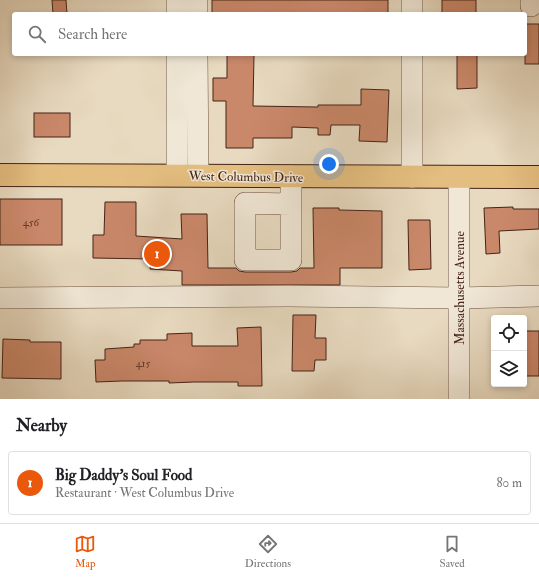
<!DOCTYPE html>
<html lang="en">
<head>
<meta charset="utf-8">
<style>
  :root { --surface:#fff; --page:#f2f2f2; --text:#202124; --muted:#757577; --line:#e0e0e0; --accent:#ea580c }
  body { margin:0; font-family:"IM FELL Double Pica",serif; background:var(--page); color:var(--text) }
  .controls { position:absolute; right:12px; bottom:12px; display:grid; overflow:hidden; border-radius:4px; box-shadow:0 2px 6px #0003 }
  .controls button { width:36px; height:36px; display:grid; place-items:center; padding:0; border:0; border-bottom:1px solid var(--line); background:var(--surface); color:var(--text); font:20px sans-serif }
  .you { position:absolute; left:329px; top:164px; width:14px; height:14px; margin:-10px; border:3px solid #fff; border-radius:50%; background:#1a73e8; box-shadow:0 0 0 6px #1a73e833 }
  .badge { display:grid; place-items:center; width:26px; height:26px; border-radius:50%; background:var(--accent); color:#fff; font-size:13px; font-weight:700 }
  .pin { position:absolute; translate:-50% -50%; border:2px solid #fff; box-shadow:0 1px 4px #0006 }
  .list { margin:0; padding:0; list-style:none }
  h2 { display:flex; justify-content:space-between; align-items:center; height:52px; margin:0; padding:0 16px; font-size:17px }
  h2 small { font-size:13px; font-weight:400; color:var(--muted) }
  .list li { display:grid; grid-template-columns:26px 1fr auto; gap:12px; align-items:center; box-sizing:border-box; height:64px; margin:0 8px 8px; padding:0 8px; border:1px solid var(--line); border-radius:4px }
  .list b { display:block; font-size:15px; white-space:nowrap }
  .list p { margin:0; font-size:13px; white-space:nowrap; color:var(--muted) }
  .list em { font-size:13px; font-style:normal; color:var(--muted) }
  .icon { flex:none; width:22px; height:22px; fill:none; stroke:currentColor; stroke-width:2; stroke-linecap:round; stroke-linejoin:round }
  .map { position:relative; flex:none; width:539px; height:399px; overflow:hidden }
  .search { position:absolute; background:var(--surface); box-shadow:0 2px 6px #0003; left:12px; right:12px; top:12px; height:44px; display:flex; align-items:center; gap:10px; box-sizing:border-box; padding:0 14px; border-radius:4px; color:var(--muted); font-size:15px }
  .sheet { height:124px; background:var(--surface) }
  nav { display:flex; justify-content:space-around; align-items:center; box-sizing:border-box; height:56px; border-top:1px solid var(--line); background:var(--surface); font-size:11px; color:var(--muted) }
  nav a { display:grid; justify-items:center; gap:2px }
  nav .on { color:var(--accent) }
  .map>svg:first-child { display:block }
</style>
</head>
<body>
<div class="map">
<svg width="539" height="399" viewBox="0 0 539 399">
  <rect width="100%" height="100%" fill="#e8dac0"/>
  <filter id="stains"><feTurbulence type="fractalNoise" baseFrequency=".005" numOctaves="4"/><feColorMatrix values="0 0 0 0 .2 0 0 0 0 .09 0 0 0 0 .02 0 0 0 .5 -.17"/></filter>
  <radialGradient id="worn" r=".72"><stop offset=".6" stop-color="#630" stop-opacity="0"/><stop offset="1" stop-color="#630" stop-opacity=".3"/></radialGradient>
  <g fill="#ca886a" stroke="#452316">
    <polygon points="52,0 66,0 67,14 53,14"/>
    <rect x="212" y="0" width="176" height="14"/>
    <rect x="442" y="0" width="34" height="14"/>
    <rect x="525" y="24" width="14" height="40"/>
    <polygon points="457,54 477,54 477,88 457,89"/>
    <polygon points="227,55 254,55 253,106 318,107 318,105 361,105 361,89 389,90 387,142 359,141 360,125 331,125 330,135 318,135 318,128 292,127 292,138 253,138 253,148 226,148 226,101 213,101 213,78 227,78"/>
    <rect x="34" y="113" width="36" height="24"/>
    <rect x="0" y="199" width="62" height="46"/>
    <polygon points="105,202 136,202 136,236 182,239 181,214 207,214 208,268 236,268 239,271 245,272 291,272 297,271 300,268 314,268 313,208 339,208 339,210 382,211 382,268 340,268 340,285 182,285 182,271 150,269 151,259 93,258 93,235 104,235"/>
    <polygon points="513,207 513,209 539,209 539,229 499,231 500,253 486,254 484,208"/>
    <polygon points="408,220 430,220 431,269 409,270"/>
    <polygon points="293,315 316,315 315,338 326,338 326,360 315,360 314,371 292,371"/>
    <polygon points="261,327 262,386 238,386 238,382 194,382 169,383 169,381 122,381 96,382 95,360 105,360 105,349 134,347 134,344 140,344 140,340 167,340 167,334 192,333 192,346 238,346 237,328"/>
    <rect x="524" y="331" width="15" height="45"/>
    <polygon points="3,339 30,340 30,342 61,342 61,379 2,378"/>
  </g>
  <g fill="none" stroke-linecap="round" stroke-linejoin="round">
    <g stroke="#6e5140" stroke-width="22">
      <g id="minor">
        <polyline points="177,0 177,14"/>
        <polyline points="197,0 197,14"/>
        <polyline points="531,6 531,0"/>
        <polyline points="412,14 412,0"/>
        <polyline points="177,54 177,175"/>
        <polyline points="197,54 198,175"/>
        <polyline points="291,176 291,260 245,260 245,203 291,204"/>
        <polyline points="412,177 412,54"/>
        <polyline points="459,177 459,399"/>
        <polyline points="0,298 288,296 459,298 539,296"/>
      </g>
    </g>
    <g stroke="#452316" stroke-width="24">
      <polyline id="major" points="0,175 539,177"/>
    </g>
    <use href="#minor" stroke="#f0e7d6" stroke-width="21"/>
    <use href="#major" stroke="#e4bd80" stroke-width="22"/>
  </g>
  <g text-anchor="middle" stroke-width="3" stroke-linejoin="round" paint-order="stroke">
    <g font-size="11" fill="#663c2b">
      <text x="31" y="226">456</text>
      <text x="143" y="367">415</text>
    </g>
    <g font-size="13" fill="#452316" stroke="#f0e7d6">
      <text transform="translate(246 176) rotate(1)" y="5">West Columbus Drive</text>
      <text transform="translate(459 288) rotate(-90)" y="5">Massachusetts Avenue</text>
    </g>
  </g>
  <rect width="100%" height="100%" filter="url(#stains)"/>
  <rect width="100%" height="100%" fill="url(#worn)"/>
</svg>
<div class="controls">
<button><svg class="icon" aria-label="locate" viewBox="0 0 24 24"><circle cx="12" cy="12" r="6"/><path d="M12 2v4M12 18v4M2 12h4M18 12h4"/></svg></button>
<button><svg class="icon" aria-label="layers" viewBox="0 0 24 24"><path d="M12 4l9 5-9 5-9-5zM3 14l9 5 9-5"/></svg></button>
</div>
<div class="you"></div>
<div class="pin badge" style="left:157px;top:254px">1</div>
<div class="search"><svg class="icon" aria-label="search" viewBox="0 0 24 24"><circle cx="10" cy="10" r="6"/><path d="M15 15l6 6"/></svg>Search here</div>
</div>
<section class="sheet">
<h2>Nearby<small></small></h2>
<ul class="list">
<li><span class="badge">1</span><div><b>Big Daddy's Soul Food</b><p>Restaurant · West Columbus Drive</p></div><em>80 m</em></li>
</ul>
</section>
<nav>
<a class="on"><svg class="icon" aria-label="map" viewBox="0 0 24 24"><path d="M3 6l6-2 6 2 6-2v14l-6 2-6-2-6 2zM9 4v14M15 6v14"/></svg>Map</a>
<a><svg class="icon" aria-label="directions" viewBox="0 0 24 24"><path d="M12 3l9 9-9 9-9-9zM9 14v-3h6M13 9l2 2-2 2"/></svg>Directions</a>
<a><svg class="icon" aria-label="saved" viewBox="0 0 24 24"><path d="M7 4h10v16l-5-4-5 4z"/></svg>Saved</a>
</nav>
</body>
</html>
